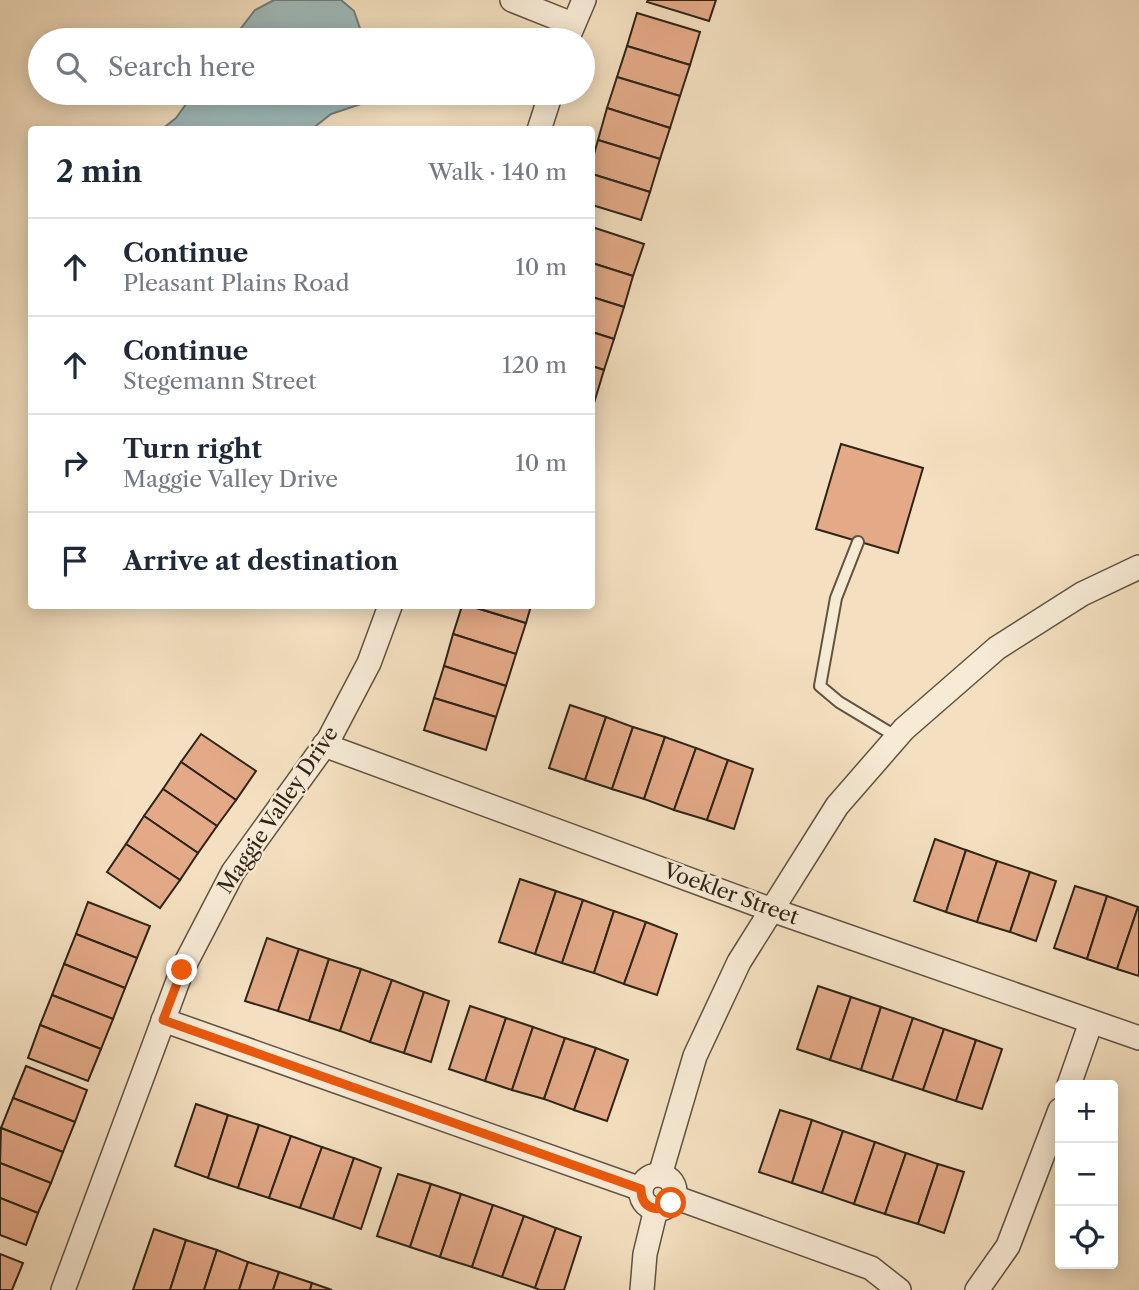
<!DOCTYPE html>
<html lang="en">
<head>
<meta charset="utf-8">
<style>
  :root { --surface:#fff; --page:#f6f6f7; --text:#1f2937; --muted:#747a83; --line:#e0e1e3 }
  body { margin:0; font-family:"Libre Caslon Text",serif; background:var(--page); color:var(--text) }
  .controls { position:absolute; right:21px; bottom:21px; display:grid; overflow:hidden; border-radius:7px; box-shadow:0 4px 18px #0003 }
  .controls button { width:63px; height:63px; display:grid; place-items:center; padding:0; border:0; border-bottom:2px solid var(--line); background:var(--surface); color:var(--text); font:35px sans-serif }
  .stop { position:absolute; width:21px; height:21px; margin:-16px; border:5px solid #ea580c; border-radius:50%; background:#fff }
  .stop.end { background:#ea580c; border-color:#fff; box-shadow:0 2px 7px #0008 }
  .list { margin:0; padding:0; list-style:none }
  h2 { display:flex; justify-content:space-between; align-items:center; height:91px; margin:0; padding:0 28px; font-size:30px }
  h2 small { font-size:23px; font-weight:400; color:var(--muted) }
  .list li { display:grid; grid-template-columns:46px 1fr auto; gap:21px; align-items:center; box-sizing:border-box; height:98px; padding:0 28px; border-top:2px solid var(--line) }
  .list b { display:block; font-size:26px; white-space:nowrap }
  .list p { margin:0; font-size:23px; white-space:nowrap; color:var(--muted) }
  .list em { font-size:23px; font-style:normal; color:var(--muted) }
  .icon { flex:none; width:38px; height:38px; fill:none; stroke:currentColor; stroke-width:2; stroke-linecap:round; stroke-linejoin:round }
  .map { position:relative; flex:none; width:1139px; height:1290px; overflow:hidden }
  .search { position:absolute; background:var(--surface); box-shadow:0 4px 18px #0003; left:28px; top:28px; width:567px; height:77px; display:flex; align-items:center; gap:18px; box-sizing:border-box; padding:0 24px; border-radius:38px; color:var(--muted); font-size:26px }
  .panel { position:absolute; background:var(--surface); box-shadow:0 4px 18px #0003; left:28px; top:126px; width:567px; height:483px; border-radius:7px }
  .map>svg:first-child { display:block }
</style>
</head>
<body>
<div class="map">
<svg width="1139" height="1290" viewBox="0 0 1139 1290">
  <rect width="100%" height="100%" fill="#f4e0c0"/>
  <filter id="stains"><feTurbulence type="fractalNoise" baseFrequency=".00286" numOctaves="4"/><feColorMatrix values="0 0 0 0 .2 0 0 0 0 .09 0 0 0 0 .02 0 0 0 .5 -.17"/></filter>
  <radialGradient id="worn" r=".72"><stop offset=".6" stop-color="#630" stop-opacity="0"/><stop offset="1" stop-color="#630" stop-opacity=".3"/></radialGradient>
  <g fill="#9fbbbb" stroke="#727f79" stroke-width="2">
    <polygon points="274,0 341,0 354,11 364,40 232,40 255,10"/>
    <polygon points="194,93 369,93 367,102 331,114 312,129 162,129 176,118"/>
  </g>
  <g fill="#e4aa88" stroke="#2e2417" stroke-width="2">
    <polygon points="648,0 716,0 709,21 647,2"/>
    <polygon points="637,13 700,32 690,65 627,46"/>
    <polygon points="627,46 690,65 680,96 617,77"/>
    <polygon points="617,77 680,96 670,128 607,108"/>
    <polygon points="607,108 670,128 660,159 598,140"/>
    <polygon points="598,140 660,159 650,192 592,174 592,161"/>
    <polygon points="592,174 650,192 641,220 592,205"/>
    <polygon points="592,227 644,244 633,276 592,263"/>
    <polygon points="592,263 633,276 624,307 592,297"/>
    <polygon points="592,297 624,307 614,339 592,332"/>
    <polygon points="592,332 614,339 604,370 592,366"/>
    <polygon points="592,366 604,370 594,403 592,402"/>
    <polygon points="841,444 923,468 898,553 816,529"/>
    <polygon points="462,606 470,606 526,623 516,654 453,634"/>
    <polygon points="470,606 531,606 526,623"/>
    <polygon points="453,634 516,654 506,686 444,666"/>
    <polygon points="444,666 506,686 496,717 434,698"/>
    <polygon points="434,698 496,717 486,750 424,730"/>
    <polygon points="570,705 606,717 585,780 549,768"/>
    <polygon points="606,717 633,727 612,789 585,780"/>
    <polygon points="633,727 665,737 644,799 612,789"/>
    <polygon points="201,734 256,771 236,800 181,762"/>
    <polygon points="665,737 696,748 674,810 644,799"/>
    <polygon points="696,748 728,760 707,820 674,810"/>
    <polygon points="728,760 753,769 734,829 707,820"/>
    <polygon points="181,762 236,800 217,826 163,789"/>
    <polygon points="163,789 217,826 198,853 144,816"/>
    <polygon points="144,816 198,853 180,880 126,844"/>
    <polygon points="935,839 966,850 946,912 914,901"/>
    <polygon points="126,844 180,880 160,908 107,872"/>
    <polygon points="966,850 997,861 977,922 946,912"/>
    <polygon points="997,861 1030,872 1010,932 977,922"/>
    <polygon points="1030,872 1056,881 1036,941 1010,932"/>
    <polygon points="520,879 556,891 535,954 499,942"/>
    <polygon points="1075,886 1107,896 1087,959 1054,948"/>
    <polygon points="556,891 583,900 562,963 535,954"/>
    <polygon points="1107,896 1138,907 1117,969 1087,959"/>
    <polygon points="583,900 614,911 594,973 562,963"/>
    <polygon points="88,902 150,926 137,958 76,934"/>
    <polygon points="1138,907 1139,907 1139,976 1117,969"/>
    <polygon points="614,911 646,922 624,984 594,973"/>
    <polygon points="646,922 677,934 657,995 624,984"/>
    <polygon points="76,934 137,958 125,988 64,964"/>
    <polygon points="267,938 299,949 278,1011 245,1001"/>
    <polygon points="299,949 329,959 309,1021 278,1011"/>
    <polygon points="329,959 361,969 340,1031 309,1021"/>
    <polygon points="64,964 125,988 113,1019 52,995"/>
    <polygon points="361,969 392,980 370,1042 340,1031"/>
    <polygon points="392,980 424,992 404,1053 370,1042"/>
    <polygon points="818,986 851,997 830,1060 797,1049"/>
    <polygon points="424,992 449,1001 431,1062 404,1053"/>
    <polygon points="52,995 113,1019 101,1049 40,1025"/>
    <polygon points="851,997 881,1007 861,1070 830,1060"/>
    <polygon points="470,1006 506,1018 485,1081 449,1069"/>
    <polygon points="881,1007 913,1018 892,1080 861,1070"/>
    <polygon points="506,1018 533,1027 512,1090 485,1081"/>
    <polygon points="913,1018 944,1029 923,1090 892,1080"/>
    <polygon points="40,1025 101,1049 88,1081 28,1058"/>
    <polygon points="533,1027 565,1038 544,1099 512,1090"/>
    <polygon points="944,1029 976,1040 956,1101 923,1090"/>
    <polygon points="565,1038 596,1048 574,1110 544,1099"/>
    <polygon points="976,1040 1002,1049 982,1109 956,1101"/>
    <polygon points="596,1048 628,1060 607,1121 574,1110"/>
    <polygon points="26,1066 87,1090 75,1122 13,1098"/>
    <polygon points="13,1098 75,1122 63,1152 1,1128"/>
    <polygon points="196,1104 228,1115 208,1178 175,1166"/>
    <polygon points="780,1110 812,1120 792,1183 759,1172"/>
    <polygon points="228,1115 259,1125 238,1188 208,1178"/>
    <polygon points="812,1120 843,1131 822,1193 792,1183"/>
    <polygon points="259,1125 291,1136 269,1198 238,1188"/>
    <polygon points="1,1128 63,1152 51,1183 0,1163"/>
    <polygon points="843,1131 875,1142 854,1204 822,1193"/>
    <polygon points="291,1136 322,1147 300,1208 269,1198"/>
    <polygon points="875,1142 906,1153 885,1214 854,1204"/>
    <polygon points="322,1147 354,1158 333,1219 300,1208"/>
    <polygon points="906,1153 938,1164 918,1224 885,1214"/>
    <polygon points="354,1158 381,1168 361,1229 333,1219"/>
    <polygon points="0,1163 51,1183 38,1213 0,1198"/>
    <polygon points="938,1164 964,1172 944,1233 918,1224"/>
    <polygon points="398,1174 431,1184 410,1247 377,1236"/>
    <polygon points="431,1184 461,1194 440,1257 410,1247"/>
    <polygon points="461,1194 493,1205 472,1267 440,1257"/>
    <polygon points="0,1198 38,1213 26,1245 0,1235"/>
    <polygon points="493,1205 524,1216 502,1277 472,1267"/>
    <polygon points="524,1216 556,1228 535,1288 502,1277"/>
    <polygon points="556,1228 581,1237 564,1290 540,1290 535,1288"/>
    <polygon points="154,1229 186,1240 170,1290 133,1290"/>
    <polygon points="186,1240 217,1250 204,1290 170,1290"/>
    <polygon points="217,1250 248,1262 239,1290 204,1290"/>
    <polygon points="0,1254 23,1263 12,1290 0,1290"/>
    <polygon points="248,1262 279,1272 273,1290 239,1290"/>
    <polygon points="279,1272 312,1283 310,1290 273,1290"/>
    <polygon points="312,1283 332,1290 310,1290"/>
  </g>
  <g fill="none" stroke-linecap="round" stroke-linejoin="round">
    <g stroke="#605341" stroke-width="14">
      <polyline id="service" points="858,542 836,598 820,686 839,702 897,737"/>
    </g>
    <g stroke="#605341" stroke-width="26">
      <g id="minor">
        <polyline points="512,0 572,24"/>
        <polyline points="567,40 584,0"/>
        <polyline points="539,130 551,93"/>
        <polyline points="324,745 772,910 1139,1038"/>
        <polyline points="163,1020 641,1189"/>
        <polyline points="1069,1085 1091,1022"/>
        <circle cx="658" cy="1192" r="17"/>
        <polyline points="660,1175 695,1056 739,962 837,806 904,729 997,648 1082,594 1139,567"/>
        <polyline points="674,1197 871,1268 899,1290"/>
        <polyline points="63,1290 182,970 233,872 329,739 369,663 390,606"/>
        <polyline points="642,1290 645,1254 656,1209"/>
        <polyline points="977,1290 1008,1246 1060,1110"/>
      </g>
    </g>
    <use href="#service" stroke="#f8ebd6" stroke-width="10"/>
    <use href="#minor" stroke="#f8ebd6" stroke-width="23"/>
  </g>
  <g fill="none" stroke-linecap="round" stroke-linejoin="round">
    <path stroke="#ea580c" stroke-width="9" d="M182,970L163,1020L641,1189C641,1208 657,1214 671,1203"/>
  </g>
  <g text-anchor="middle" stroke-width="5" stroke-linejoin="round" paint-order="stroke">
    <g font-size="21" fill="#2e2417" stroke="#f8ebd6">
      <text transform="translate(278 810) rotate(-56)" y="7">Maggie Valley Drive</text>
      <text transform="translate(731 894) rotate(20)" y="7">Voekler Street</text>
    </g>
  </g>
  <rect width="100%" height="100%" filter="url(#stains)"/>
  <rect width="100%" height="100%" fill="url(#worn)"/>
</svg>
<div class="controls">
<button>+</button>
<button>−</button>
<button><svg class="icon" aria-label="locate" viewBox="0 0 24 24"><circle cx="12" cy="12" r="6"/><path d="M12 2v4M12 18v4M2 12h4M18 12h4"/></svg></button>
</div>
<div class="stop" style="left:671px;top:1203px"></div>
<div class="stop end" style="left:182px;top:970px"></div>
<div class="search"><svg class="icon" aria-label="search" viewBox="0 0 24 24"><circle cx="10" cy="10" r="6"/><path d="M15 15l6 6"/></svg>Search here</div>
<section class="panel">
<h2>2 min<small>Walk · 140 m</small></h2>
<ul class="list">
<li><svg class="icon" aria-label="ahead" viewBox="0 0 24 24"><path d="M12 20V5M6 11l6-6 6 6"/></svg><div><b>Continue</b><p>Pleasant Plains Road</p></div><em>10 m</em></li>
<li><svg class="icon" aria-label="ahead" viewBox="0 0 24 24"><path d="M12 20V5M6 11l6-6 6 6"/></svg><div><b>Continue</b><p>Stegemann Street</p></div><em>120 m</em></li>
<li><svg class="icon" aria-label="right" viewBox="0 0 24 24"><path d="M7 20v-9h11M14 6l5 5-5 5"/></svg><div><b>Turn right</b><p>Maggie Valley Drive</p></div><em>10 m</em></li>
<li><svg class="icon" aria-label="arrive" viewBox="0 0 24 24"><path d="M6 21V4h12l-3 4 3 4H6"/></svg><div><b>Arrive at destination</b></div></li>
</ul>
</section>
</div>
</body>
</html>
